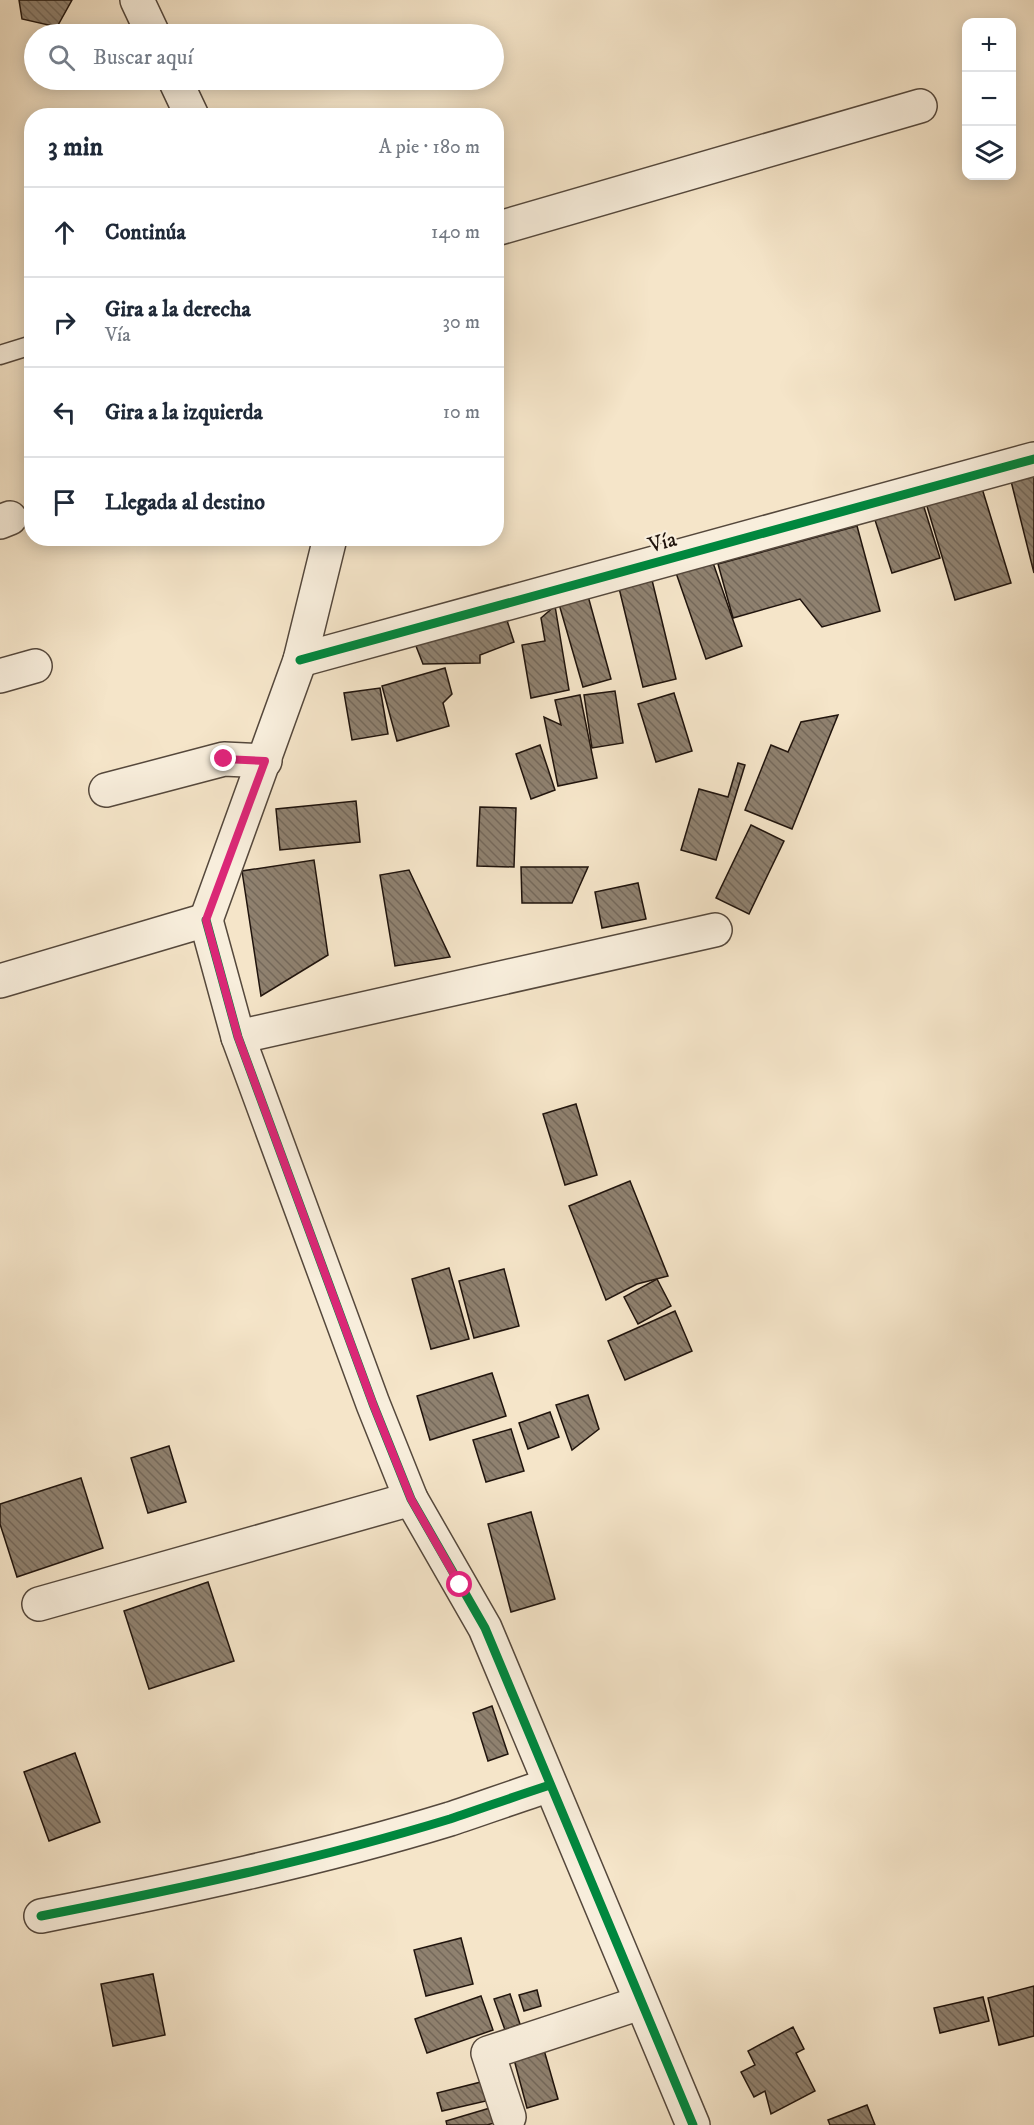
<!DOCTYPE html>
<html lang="es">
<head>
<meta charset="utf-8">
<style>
  :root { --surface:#fff; --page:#f2f2f3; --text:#1f2937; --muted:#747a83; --line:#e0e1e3 }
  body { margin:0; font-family:"IM FELL DW Pica",serif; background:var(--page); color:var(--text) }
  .controls { position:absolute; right:18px; top:18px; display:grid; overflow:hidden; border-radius:12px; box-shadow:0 3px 15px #0003 }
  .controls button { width:54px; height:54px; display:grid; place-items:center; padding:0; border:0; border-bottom:2px solid var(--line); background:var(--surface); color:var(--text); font:30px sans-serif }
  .stop { position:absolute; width:18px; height:18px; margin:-14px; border:4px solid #db2777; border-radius:50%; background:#fff }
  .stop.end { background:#db2777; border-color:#fff; box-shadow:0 2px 6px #0008 }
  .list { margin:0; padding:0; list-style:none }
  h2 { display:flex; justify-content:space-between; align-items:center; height:78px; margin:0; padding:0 24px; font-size:26px }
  h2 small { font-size:20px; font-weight:400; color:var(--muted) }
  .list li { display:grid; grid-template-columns:39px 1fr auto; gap:18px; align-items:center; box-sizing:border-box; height:90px; padding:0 24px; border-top:2px solid var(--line) }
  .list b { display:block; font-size:22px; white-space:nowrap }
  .list p { margin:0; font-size:20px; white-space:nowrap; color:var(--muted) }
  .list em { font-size:20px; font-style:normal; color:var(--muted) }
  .icon { flex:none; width:33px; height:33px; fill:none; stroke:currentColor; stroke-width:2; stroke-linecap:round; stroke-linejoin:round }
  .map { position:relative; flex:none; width:1034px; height:2125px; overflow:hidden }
  .search { position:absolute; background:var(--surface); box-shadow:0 3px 15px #0003; left:24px; top:24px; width:480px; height:66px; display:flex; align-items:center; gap:15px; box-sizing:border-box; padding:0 21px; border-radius:33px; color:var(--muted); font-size:22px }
  .panel { position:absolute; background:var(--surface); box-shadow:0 3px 15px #0003; left:24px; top:108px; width:480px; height:438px; border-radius:24px }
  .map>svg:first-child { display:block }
</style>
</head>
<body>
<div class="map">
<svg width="1034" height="2125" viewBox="0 0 1034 2125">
  <defs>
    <pattern id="building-back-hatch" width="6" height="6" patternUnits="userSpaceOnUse" patternTransform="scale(1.5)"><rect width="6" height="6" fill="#8f816f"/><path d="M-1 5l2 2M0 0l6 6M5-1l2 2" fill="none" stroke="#74685a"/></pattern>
  </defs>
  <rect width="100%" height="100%" fill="#f5e5c9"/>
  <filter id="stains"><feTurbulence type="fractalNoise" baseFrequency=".00333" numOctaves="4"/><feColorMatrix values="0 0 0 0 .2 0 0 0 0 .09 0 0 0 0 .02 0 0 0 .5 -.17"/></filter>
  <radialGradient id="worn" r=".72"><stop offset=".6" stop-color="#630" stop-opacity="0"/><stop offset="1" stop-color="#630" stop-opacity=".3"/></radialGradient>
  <g fill="url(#building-back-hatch)" stroke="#20140d" stroke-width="1.5">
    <polygon points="19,0 72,0 57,27 22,19"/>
    <polygon points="1034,475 1034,573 1011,481"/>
    <polygon points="981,485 1011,583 955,600 926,503"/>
    <polygon points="923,504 940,558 892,573 875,520"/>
    <polygon points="857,526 880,611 822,627 800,599 733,618 718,564"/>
    <polygon points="711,557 742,646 706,659 675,570"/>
    <polygon points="652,580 676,679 643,687 619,588"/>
    <polygon points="588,596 611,679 583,687 559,604"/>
    <polygon points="555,606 569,690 531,698 522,645 545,641 541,618"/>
    <polygon points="503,608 514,642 480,655 480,663 423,664 414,641"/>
    <polygon points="445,668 452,694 443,703 449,726 397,741 382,686"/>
    <polygon points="380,688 388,734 352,740 344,693"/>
    <polygon points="615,691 623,743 592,748 584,695"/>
    <polygon points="674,693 692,751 656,762 638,704"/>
    <polygon points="580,695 597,778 558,786 544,717 561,725 555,700"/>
    <polygon points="838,715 792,829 745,810 771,745 788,752 801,722"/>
    <polygon points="540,745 555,790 531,799 516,754"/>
    <polygon points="738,763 745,765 716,860 681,850 699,789 728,797"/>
    <polygon points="356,801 360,842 280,850 276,809"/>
    <polygon points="480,807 516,808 514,867 477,866"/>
    <polygon points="751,825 784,841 749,914 716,898"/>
    <polygon points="314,860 328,955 261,996 242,871"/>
    <polygon points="521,867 588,867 572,903 522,903"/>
    <polygon points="409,870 450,957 395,966 380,875"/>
    <polygon points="638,883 646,919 602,928 595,892"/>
    <polygon points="576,1104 597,1175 565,1185 543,1114"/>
    <polygon points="630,1181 668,1276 637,1284 606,1300 569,1206"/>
    <polygon points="449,1268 469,1339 431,1349 412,1279"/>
    <polygon points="504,1269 519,1326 474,1338 459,1281"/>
    <polygon points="657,1279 671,1306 638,1324 624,1297"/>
    <polygon points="675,1311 692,1351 625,1380 608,1341"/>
    <polygon points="492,1373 506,1416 430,1440 417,1396"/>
    <polygon points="588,1395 599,1429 572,1450 556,1405"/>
    <polygon points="550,1412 559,1437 528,1449 519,1423"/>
    <polygon points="511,1429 524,1471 486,1482 473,1440"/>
    <polygon points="169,1446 186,1502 148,1513 131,1458"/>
    <polygon points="81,1478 103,1548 17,1577 0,1524 0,1504"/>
    <polygon points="531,1512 555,1599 511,1612 488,1524"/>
    <polygon points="208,1582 234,1661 149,1689 124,1611"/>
    <polygon points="492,1706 508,1754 488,1761 473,1713"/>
    <polygon points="75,1753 100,1822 49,1841 24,1772"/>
    <polygon points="461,1938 473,1984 426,1996 414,1950"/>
    <polygon points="153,1974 165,2035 113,2046 101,1984"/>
    <polygon points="1034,1986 1034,2036 999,2045 988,1998"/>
    <polygon points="537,1990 541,2006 524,2011 519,1995"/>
    <polygon points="510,1994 520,2024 505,2030 494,1999"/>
    <polygon points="481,1996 493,2030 427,2053 415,2019"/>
    <polygon points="983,1997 989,2021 940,2033 934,2008"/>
    <polygon points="793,2027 804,2049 796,2053 815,2091 771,2114 765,2091 754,2097 741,2072 755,2065 748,2051"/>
    <polygon points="542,2043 558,2099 527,2108 512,2052"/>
    <polygon points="481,2082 486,2101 442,2111 437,2093"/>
    <polygon points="867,2105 875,2125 830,2125 828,2120"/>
    <polygon points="490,2108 494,2123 487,2125 447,2125 446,2121"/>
  </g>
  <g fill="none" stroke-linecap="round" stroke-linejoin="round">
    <g stroke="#55483c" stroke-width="21">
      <polyline id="lane" points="0,355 32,345"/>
    </g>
    <g stroke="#55483c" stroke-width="36">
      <g id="street">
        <polyline points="137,0 153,34"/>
        <polyline points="175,80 192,116"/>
        <polyline points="496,229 920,106"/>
        <polyline points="0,522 10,518"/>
        <polyline points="300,660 1034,459"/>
        <polyline points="0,676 35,666"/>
        <polyline points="106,790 224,759 265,761"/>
        <polyline points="206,920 238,1037 373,1404 411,1499 485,1628 693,2125"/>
        <polyline points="206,920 300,660 330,538"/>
        <polyline points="0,981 206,920"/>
        <polyline points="238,1037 715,930"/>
        <polyline points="39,1604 411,1499"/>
        <path d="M41,1916C178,1889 316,1860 450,1819C483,1808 516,1796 550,1785"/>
        <polyline points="509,2117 488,2053 640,2003"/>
      </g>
    </g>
    <use href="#lane" stroke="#f8eedc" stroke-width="18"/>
    <use href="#street" stroke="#f8eedc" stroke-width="33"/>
    <g stroke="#f8eedc" stroke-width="13">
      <g id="cycleway">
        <polyline points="300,660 1034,459"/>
        <polyline points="206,920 238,1037 373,1404 411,1499 485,1628 693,2125"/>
        <path d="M41,1916C178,1889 316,1860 450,1819C483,1808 516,1796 550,1785"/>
      </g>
    </g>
    <use href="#cycleway" stroke="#00873e" stroke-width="9"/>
  </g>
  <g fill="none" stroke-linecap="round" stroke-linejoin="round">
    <polyline stroke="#db2777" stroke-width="8" points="224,759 265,761 206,920 238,1037 373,1404 411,1499 460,1585"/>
  </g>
  <g text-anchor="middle" stroke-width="4.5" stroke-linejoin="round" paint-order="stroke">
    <g font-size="22" fill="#20140d" stroke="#f8eedc">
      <text transform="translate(662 541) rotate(-15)" y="8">Vía</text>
    </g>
  </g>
  <rect width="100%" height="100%" filter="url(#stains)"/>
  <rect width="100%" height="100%" fill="url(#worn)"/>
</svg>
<div class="controls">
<button>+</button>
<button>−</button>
<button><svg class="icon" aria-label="layers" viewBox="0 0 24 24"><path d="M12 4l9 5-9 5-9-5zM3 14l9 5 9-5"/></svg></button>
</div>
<div class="stop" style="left:460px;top:1585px"></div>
<div class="stop end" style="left:224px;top:759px"></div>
<div class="search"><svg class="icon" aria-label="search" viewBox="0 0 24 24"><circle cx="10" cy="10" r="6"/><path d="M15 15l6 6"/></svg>Buscar aquí</div>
<section class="panel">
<h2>3 min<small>A pie · 180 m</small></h2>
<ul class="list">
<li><svg class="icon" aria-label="ahead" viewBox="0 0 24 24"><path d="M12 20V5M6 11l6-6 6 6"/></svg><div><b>Continúa</b></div><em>140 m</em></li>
<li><svg class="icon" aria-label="right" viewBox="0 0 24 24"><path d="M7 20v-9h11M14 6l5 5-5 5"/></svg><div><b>Gira a la derecha</b><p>Vía</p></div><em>30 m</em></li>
<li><svg class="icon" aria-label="left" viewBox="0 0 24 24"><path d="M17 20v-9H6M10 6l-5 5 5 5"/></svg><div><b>Gira a la izquierda</b></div><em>10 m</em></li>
<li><svg class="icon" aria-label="arrive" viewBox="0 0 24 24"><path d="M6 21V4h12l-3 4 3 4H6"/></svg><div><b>Llegada al destino</b></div></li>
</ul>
</section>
</div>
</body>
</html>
